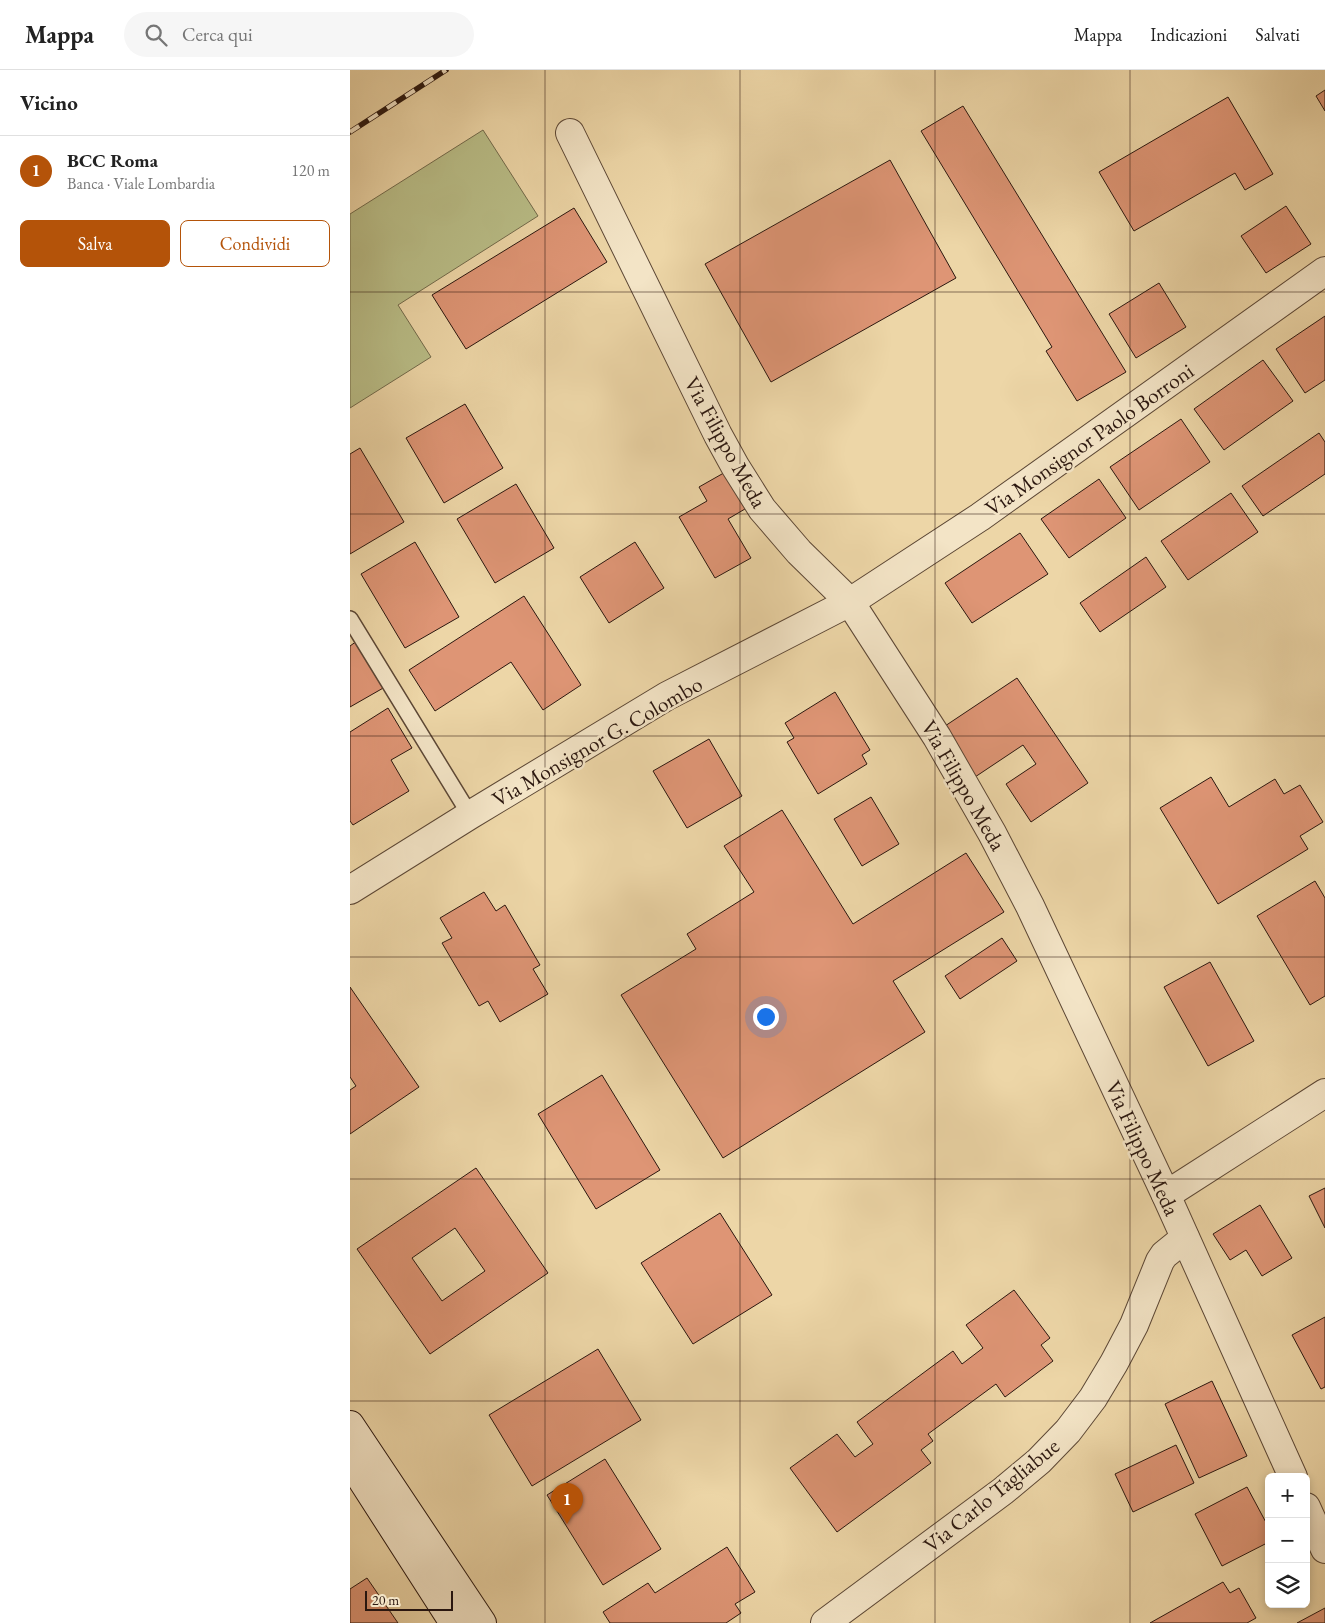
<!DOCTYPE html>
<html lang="it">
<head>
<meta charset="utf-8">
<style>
  :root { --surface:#fff; --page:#f6f6f6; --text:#222; --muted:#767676; --line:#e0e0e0; --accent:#b45309 }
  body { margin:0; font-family:"EB Garamond",serif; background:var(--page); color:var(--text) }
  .controls { position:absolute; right:15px; bottom:15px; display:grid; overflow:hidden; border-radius:8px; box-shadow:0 2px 8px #0003 }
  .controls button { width:45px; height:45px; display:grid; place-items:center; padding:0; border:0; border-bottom:1px solid var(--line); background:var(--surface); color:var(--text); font:25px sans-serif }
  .scale { position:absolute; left:15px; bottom:12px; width:88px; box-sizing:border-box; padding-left:5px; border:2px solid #2b170f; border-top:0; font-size:14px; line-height:18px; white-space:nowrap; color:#2b170f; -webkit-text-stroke:4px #f3e4c6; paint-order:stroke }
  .you { position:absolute; left:415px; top:946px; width:18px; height:18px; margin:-12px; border:4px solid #fff; border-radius:50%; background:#1a73e8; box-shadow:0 0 0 8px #1a73e833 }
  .badge { display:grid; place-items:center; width:32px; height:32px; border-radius:50%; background:var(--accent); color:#fff; font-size:16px; font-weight:700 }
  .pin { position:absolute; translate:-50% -41px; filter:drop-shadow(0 1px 2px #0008) }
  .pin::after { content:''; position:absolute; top:26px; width:18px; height:15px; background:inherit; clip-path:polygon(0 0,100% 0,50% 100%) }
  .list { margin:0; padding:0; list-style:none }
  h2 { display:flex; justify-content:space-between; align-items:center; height:65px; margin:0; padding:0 20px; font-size:21px }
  h2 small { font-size:16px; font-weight:400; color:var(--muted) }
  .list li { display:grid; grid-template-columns:32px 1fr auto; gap:15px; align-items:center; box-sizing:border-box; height:70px; padding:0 20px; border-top:1px solid var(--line) }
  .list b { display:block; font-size:19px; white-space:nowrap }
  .list p { margin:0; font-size:16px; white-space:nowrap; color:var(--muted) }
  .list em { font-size:16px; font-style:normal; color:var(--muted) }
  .actions { display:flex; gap:10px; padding:15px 20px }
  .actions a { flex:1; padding:11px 0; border:1px solid var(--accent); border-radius:8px; text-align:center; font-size:18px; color:var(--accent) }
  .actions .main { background:var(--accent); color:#fff }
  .icon { flex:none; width:28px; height:28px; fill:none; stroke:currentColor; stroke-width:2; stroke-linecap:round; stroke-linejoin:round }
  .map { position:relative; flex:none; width:975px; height:1553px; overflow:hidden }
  header { display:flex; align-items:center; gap:30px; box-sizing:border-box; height:70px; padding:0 25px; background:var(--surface); border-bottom:1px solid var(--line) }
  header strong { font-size:24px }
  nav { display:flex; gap:28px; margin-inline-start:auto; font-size:18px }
  .search { width:350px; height:45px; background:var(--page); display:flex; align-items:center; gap:12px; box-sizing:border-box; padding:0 18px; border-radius:28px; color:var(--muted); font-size:19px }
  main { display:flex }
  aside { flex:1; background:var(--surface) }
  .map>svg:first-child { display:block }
</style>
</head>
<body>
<header>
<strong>Mappa</strong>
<div class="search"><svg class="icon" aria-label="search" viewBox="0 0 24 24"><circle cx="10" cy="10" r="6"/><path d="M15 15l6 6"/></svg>Cerca qui</div>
<nav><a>Mappa</a><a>Indicazioni</a><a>Salvati</a></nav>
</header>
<main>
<aside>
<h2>Vicino<small></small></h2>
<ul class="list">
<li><span class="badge">1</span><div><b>BCC Roma</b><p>Banca · Viale Lombardia</p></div><em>120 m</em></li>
</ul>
<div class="actions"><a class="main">Salva</a><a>Condividi</a></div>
</aside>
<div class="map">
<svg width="975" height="1553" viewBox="0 0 975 1553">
  <rect width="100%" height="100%" fill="#edd6a7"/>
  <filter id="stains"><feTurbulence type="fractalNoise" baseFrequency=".004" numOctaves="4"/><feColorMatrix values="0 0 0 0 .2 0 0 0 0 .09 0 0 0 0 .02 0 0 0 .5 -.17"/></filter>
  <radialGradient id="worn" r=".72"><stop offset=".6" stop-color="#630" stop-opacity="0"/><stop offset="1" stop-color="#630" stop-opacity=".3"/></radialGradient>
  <polygon fill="#b9bd87" stroke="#726a4b" points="133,60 188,146 48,235 81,287 0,338 0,144"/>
  <g fill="#de9575" stroke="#2b170f" fill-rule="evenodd">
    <polygon points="975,20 975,41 966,26"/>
    <polygon points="878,27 923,104 895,120 885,103 784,161 749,102"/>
    <polygon points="613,36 776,302 727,331 696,281 702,277 571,61"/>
    <polygon points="540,90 606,208 421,312 355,194"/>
    <polygon points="936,136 961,174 916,203 891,166"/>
    <polygon points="224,138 257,192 116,279 82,225"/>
    <polygon points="809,213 836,257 786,288 759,244"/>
    <polygon points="975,246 975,310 955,323 926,279"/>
    <polygon points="913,290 943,331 874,380 844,339"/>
    <polygon points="115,334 153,398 94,433 56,368"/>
    <polygon points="831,349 860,392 789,440 760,397"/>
    <polygon points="969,363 975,372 975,404 913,446 892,416"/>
    <polygon points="10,378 54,452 0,484 0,384"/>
    <polygon points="379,400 400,436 378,449 401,488 365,508 329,447 357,431 349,417"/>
    <polygon points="749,409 776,448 719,488 691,449"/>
    <polygon points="166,414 204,478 145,513 107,449"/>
    <polygon points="881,423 908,462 838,510 811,471"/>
    <polygon points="670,463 698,504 622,553 595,513"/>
    <polygon points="65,472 109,547 55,578 11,504"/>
    <polygon points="285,472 314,518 259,553 230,507"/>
    <polygon points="796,487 816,517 750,562 730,533"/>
    <polygon points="174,526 231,615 193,640 161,592 85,641 59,600"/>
    <polygon points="7,571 35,617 0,637 0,576"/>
    <polygon points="667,608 738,713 681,752 656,714 686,694 673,675 622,709 589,660"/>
    <polygon points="485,622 520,680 512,685 517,694 468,724 437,672 444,668 435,653"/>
    <polygon points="38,638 62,678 41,690 59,721 3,755 0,751 0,662"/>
    <polygon points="359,669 392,726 337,758 303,701"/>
    <polygon points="861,707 879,737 925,709 934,724 950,715 973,752 950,766 958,779 868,834 810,738"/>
    <polygon points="521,727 549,774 512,796 484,749"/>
    <polygon points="432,740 503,854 616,783 654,842 543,911 575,962 373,1088 271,925 346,879 337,864 404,822 374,776"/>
    <polygon points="965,811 975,828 975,926 960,935 907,846"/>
    <polygon points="134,822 146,841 155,835 190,895 183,899 198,924 150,952 138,931 129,936 92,873 102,868 90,848"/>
    <polygon points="652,868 667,891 610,929 595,906"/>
    <polygon points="860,892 904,971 858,996 814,917"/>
    <polygon points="0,917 69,1017 0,1064 0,1020 6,1016 0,1007"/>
    <polygon points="252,1005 310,1100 246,1139 188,1044"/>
    <path d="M126,1098L198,1203L80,1284L7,1179ZM105,1158L135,1201L92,1231L62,1188Z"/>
    <polygon points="975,1118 975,1158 959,1126"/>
    <polygon points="910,1135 942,1188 912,1206 896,1180 880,1190 863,1164"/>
    <polygon points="370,1143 422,1225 343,1274 291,1193"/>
    <polygon points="664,1220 700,1268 691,1275 703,1291 655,1327 646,1314 578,1364 583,1371 571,1380 581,1393 487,1462 440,1398 487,1364 505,1387 523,1374 507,1352 603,1281 612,1294 633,1278 616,1255"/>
    <polygon points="975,1247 975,1317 971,1319 942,1265"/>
    <polygon points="248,1279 291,1350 182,1416 139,1345"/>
    <polygon points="862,1311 897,1386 849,1408 815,1334"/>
    <polygon points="826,1375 844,1413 783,1442 765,1404"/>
    <polygon points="255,1389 311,1479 253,1515 197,1425"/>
    <polygon points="897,1417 919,1458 919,1472 872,1496 845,1444"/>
    <polygon points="377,1477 405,1522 385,1534 391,1543 376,1553 260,1553 253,1542 298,1513 305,1523"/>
    <polygon points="17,1508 48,1553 0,1553 0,1519"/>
    <polygon points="873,1512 880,1523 889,1518 906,1548 897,1553 800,1553"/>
    <polygon points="975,1538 975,1553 947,1553"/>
  </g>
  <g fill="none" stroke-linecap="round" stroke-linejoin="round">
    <g stroke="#5c4735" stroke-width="18">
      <polyline id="lane" points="0,549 120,745"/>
    </g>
    <g stroke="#5c4735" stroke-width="30">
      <g id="street">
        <polyline points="220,63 368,365 385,396 412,439 449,482 500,532 587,667 642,763 680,836 816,1125 943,1407"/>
        <polyline points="0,820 120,745 317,626 500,532 630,447 975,201"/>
        <polyline points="816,1125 975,1023"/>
        <polyline points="956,1437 975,1479"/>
        <polyline points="475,1553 653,1421 689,1391 718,1361 743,1328 764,1293 784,1255 810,1191 814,1185 835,1168"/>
      </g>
    </g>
    <g stroke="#2b170f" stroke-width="30">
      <g id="secondary">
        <polyline points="0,1355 132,1553"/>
        <polyline points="0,1391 104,1553"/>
      </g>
    </g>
    <use href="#lane" stroke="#f3e4c6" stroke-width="15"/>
    <use href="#street" stroke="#f3e4c6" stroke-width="28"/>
    <use href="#secondary" stroke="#f3e4c6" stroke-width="28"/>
    <g stroke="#2b170f" stroke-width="5.5">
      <polyline id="rail" points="0,62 96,0"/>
    </g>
    <use href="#rail" stroke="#f3e4c6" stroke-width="4" stroke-dasharray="11" stroke-linecap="butt"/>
  </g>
  <path fill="none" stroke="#2b170f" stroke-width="1" stroke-opacity="0.55" d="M195,0V1553M390,0V1553M585,0V1553M780,0V1553M0,222H975M0,444H975M0,666H975M0,887H975M0,1109H975M0,1331H975"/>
  <g text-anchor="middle" stroke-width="5" stroke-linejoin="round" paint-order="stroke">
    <g font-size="22" fill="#2b170f" stroke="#f3e4c6">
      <text transform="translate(739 369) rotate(-35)" y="8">Via Monsignor Paolo Borroni</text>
      <text transform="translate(376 372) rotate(61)" y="8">Via Filippo Meda</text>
      <text transform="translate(247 671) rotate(-30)" y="8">Via Monsignor G. Colombo</text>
      <text transform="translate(614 715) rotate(60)" y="8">Via Filippo Meda</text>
      <text transform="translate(793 1078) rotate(65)" y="8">Via Filippo Meda</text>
      <text transform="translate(641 1425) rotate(-39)" y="8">Via Carlo Tagliabue</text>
    </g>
  </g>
  <rect width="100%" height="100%" filter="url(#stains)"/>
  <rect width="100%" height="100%" fill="url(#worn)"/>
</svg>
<div class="controls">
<button>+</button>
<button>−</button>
<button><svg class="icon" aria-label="layers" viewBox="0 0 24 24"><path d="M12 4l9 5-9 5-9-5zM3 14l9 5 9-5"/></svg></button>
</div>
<div class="scale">20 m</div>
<div class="you"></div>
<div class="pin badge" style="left:217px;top:1454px">1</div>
</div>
</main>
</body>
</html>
